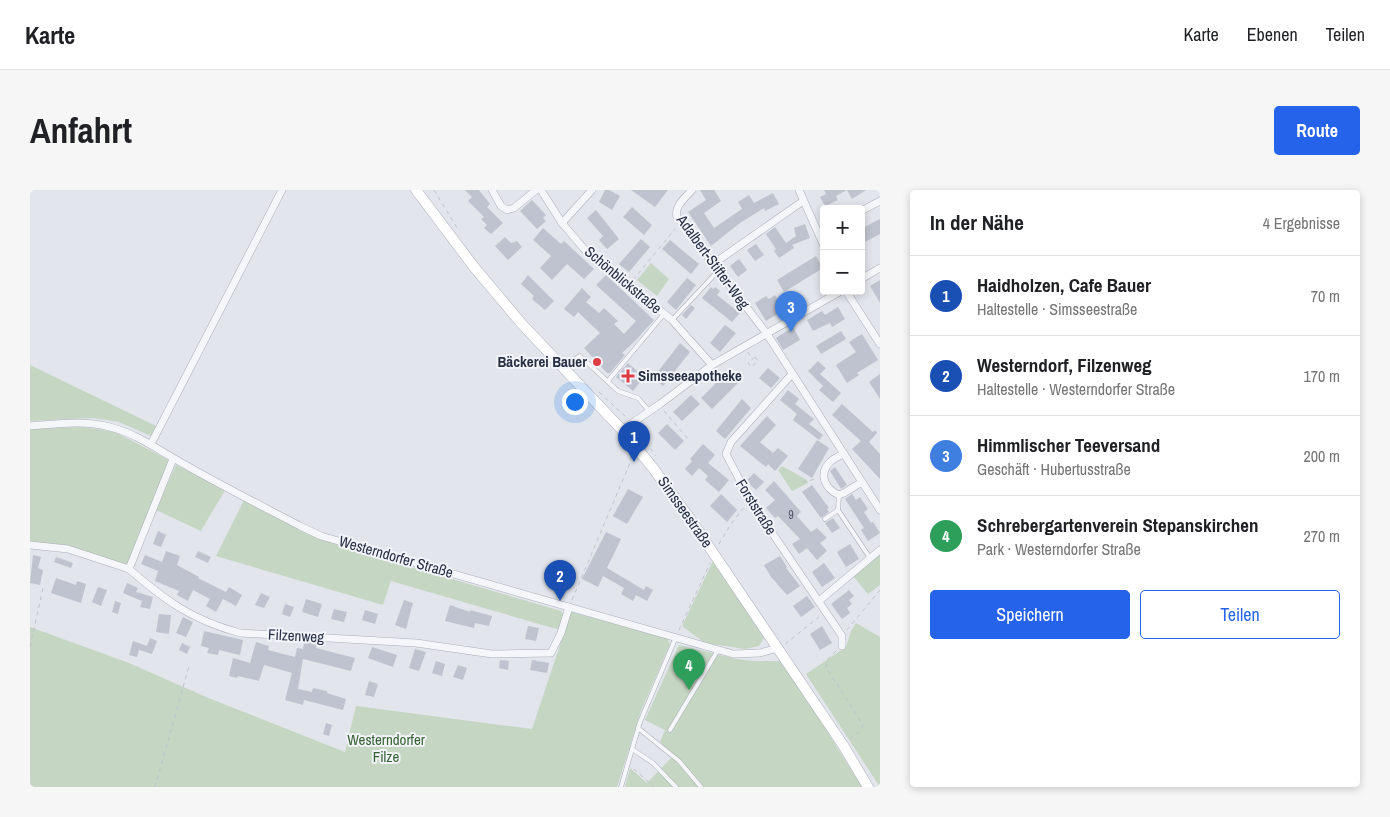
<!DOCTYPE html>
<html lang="de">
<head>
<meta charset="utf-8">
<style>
  :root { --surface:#fff; --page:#f6f6f6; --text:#202124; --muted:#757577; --line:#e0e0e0; --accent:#2563eb }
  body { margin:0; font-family:"Archivo Narrow",sans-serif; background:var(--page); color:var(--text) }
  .controls { position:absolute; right:15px; top:15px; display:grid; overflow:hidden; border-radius:5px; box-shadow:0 2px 8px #0003 }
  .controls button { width:45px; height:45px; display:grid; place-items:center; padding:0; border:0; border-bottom:1px solid var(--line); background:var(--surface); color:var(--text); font:25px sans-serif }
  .you { position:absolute; left:544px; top:211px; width:18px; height:18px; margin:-12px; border:4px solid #fff; border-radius:50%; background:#1a73e8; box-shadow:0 0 0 8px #1a73e833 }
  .badge { display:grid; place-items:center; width:32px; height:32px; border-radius:50%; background:var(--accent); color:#fff; font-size:16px; font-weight:700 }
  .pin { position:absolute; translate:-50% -41px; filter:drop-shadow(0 1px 2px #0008) }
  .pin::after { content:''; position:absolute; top:26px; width:18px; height:15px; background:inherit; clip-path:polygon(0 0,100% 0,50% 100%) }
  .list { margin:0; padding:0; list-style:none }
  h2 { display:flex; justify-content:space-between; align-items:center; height:65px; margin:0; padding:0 20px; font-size:21px }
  h2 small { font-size:16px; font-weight:400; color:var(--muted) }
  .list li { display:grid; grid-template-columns:32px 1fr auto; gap:15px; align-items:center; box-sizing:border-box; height:80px; padding:0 20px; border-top:1px solid var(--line) }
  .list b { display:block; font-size:19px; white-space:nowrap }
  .list p { margin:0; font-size:16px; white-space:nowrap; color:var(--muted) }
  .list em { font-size:16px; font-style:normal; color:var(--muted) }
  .actions { display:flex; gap:10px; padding:15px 20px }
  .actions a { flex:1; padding:11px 0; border:1px solid var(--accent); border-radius:5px; text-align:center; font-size:18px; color:var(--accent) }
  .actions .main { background:var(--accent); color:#fff }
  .map { position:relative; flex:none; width:850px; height:597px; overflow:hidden; border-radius:5px }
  header { display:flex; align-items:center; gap:30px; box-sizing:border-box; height:70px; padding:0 25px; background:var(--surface); border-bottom:1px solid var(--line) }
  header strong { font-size:24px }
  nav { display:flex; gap:28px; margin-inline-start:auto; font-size:18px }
  .intro { display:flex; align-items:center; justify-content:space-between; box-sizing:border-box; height:120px; padding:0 30px }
  h1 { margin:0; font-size:35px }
  .button { padding:12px 22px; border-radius:5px; background:var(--accent); color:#fff; font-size:18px; font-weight:700 }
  main { display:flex; gap:30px; padding:0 30px }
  aside { flex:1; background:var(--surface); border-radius:5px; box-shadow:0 2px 8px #0003 }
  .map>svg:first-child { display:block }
</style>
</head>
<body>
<header>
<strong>Karte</strong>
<nav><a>Karte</a><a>Ebenen</a><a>Teilen</a></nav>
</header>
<div class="intro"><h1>Anfahrt</h1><a class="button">Route</a></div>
<main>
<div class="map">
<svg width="850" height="597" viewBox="0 0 850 597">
  <rect width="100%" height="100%" fill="#e2e5ec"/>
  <g fill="#c5d6c2">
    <polygon points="621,73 639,89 627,106 607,90"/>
    <polygon points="0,175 126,236 121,246 89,232 63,228 0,231"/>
    <polygon points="53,237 85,242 139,270 99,372 95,375 34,355 0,352 0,239"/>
    <polygon points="146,275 195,300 171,341 126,320"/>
    <polygon points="752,276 777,290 778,293 762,301 748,280"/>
    <polygon points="214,310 309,356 531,421 533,424 530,440 361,391 353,415 186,366"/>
    <polygon points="850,364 850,395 838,404 823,386"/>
    <polygon points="683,371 734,448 729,456 715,459 675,453 652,436"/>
    <polygon points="541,422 637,448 640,454 611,521 587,597 0,597 0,437 99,473 176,507 315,562 326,516 502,539"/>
    <polygon points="826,433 850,447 850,597 776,484 816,457 821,441"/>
    <polygon points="649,455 707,469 723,471 750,471 780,514 832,597 595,597 600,578 617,593 644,565 630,552 635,540 615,530"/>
  </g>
  <g fill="#bfc3cf">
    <polygon points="435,0 449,0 460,14 457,17 473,33 461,44 454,38 457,35 451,29 454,27 438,11 442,7"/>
    <polygon points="575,0 579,0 590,6 582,20 569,12"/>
    <polygon points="601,0 638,0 625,17"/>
    <polygon points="670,0 684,0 691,11 674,23 684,38 712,19 708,12 719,5 724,13 743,3 749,14 735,21 734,18 710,33 681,56 658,22 676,10"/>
    <polygon points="794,0 836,0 822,9 817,0 806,6 808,10 795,16 790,7 796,4"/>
    <polygon points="502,10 516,25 513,28 516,31 507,39 490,21"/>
    <polygon points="602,17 622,35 614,45 593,27"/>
    <polygon points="566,20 589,49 577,59 569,50 573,46 557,28"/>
    <polygon points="850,29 850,44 831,54 831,39"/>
    <polygon points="775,34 780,48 762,55 764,58 749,68 744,61 746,59 736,44 745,37 756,53 766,46 764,38"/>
    <polygon points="513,38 531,54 534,51 564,79 554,89 537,74 522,90 510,78 521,66 503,50"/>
    <polygon points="475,47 481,53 487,51 492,57 478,70 465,56"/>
    <polygon points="611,49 620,57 599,82 589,74"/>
    <polygon points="640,50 669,74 661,84 632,59"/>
    <polygon points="726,54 734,65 725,71 717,60"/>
    <polygon points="786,66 793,78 754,102 747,90"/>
    <polygon points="709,69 717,80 708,87 700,76"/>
    <polygon points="498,85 524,111 515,120 502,109 504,106 491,94"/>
    <polygon points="576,85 624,130 605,151 592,163 595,165 580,183 577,183 554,158 570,143 548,122 544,127 534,119 552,98 561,107 556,112 569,123 574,118 588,131 584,134 594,144 606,131 566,95"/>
    <polygon points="657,88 666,95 646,120 637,112"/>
    <polygon points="850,90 850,113 840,96"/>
    <polygon points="681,97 683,99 685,97 690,101 687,105 710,123 702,132 672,108"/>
    <polygon points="745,105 754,120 736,131 725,113 736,106 739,109"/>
    <polygon points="661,115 665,118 656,129 652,125"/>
    <polygon points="808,117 815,129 802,137 800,133 783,141 777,130 792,121 795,125"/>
    <polygon points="695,135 706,143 690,162 680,153"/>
    <polygon points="763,137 770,150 753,160 746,148"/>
    <polygon points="811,141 816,149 791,164 786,156"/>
    <polygon points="832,144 848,170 827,183 829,185 817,193 806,175 826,162 819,152"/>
    <polygon points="650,153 660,162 633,196 623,188"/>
    <polygon points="788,171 796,178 790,184 811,203 803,212 789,200 793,196 778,181"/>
    <polygon points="598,173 614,187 603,201 586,187"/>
    <polygon points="738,178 750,188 741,198 729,188"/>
    <polygon points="697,182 708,193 682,219 671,208"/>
    <polygon points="850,184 850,209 839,192"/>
    <polygon points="758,200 769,209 765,214 784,229 779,234 793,245 789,250 763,230 767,224 750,210"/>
    <polygon points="661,205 670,214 652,231 643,222"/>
    <polygon points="712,209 721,218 695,249 686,241"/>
    <polygon points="812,214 843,242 845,240 847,243 839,252 850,264 850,289 822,259 831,251 802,225"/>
    <polygon points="737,226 746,235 730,252 743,263 748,258 758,266 745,281 738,274 736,277 710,256"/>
    <polygon points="637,234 654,251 645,260 628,243"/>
    <polygon points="787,250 799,258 782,288 768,279"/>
    <polygon points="673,254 685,265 678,273 699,290 689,302 675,290 678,286 669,278 662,286 655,279 662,271 660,269"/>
    <polygon points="805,277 817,295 811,299 800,281"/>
    <polygon points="724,283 734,292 726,300 716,291"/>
    <polygon points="744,291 771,322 767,326 781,342 787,338 797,348 790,353 797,361 787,370 777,358 769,364 762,354 770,349 748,326 745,328 736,318 745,310 735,300"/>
    <polygon points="782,295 799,318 797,319 799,322 791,328 772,302"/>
    <polygon points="598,299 613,307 597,334 583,326"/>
    <polygon points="691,304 707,320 697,332 680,316"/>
    <polygon points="822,304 826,310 830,307 838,319 834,322 841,333 843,332 850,343 838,351 831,340 834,338 815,309"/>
    <polygon points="803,328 810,338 802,343 795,333"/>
    <polygon points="128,341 136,345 131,357 123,354"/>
    <polygon points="576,342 591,349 577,378 614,400 616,396 623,400 617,411 606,405 603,411 591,404 594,398 573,386 568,397 552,389"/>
    <polygon points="820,354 829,369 816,377 807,362"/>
    <polygon points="136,361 150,366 147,375 169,387 168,388 196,402 199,397 212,405 206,416 193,409 186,422 176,416 180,409 163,400 158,411 147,405 149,401 125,391 128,381 111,374 115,365 132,372"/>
    <polygon points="168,361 181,367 178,373 165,367"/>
    <polygon points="3,365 11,367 8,378 13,380 10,395 0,393"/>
    <polygon points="750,366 757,377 756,378 770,396 757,405 741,387 734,375"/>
    <polygon points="26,367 43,373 41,378 24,372"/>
    <polygon points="794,373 805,388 792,397 782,382"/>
    <polygon points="26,388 46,395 47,391 56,394 51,413 21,403"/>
    <polygon points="97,393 108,398 106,402 123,407 120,419 110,417 112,411 93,403"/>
    <polygon points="68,397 77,400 71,416 62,412"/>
    <polygon points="819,400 824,406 819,410 822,414 817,418 820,423 812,429 801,414"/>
    <polygon points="231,403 240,407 234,418 225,415"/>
    <polygon points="777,406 785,417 771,427 763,416"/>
    <polygon points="276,409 292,414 288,427 272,422"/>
    <polygon points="374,410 383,413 376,439 365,435"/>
    <polygon points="85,411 91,413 88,424 82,422"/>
    <polygon points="255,414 264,417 260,427 252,424"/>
    <polygon points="420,415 440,422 440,420 462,426 459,436 445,433 444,438 415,431"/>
    <polygon points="304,419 317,422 314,432 301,429"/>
    <polygon points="335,420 348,424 345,434 332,430"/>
    <polygon points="129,424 141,425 139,444 126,442"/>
    <polygon points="153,427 163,432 156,447 146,443"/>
    <polygon points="498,436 509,438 506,451 495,449"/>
    <polygon points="792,436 802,453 790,460 780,444"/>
    <polygon points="174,441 213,450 210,465 189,460 188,465 177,463 179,458 171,456"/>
    <polygon points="120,448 127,451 122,464 109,460 107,467 99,465 103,451 117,456"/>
    <polygon points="226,452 239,456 238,460 265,467 267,458 273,459 274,452 287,453 286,458 325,468 321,481 273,469 268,499 282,502 283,498 297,501 297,503 316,509 313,520 274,510 273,515 255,510 262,483 259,482 234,475 229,491 208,486 207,488 199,486 203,468 220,473"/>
    <polygon points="152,453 160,457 157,464 149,460"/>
    <polygon points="342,457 367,465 363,477 338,468"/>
    <polygon points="385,459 396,462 389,481 379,478"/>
    <polygon points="470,470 479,471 478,480 469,478"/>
    <polygon points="502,470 519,473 517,483 500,480"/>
    <polygon points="406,471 415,474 412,486 402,483"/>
    <polygon points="428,475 437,478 433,490 423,487"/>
    <polygon points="339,491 348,494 344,507 335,505"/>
    <polygon points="296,533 302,535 299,546 293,544"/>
  </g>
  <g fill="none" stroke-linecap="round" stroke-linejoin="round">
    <g stroke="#aaaeba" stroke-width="5">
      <g id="lane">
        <polyline points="642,130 688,81"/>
        <polyline points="533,176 550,166 588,201 608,208 619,221"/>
        <polyline points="578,191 634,124"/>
        <polyline points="808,320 840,368"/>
        <polyline points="795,329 808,320 809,305"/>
        <polyline points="608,538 649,571 671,597"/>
        <polyline points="640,540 688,460"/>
        <polyline points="602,559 623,573 646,597"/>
        <polyline points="591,597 610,532 646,447"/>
      </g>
    </g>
    <g stroke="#aaaeba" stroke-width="8">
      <g id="street">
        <polyline points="462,0 471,16 477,20 484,18 506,0"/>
        <polyline points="511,0 532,33 555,60 642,130 682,175"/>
        <path d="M662,0C655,8 644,16 647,27L737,144L850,320"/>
        <polyline points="769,0 794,56"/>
        <polyline points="831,21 850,11"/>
        <polyline points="532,33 562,0"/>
        <polyline points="683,74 773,11"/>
        <polyline points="831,89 850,78"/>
        <polyline points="816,101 850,154"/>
        <polyline points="762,184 701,252 696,264 720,310 812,446 812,456"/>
        <path d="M0,236C26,234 54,230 80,237C104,243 124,257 145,269C186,293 228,314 270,336L291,346L703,464L730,463L748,458"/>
        <polyline points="592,240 630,214 682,175 811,101"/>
        <polyline points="121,254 252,0"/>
        <path d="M814,264C809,266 803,269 800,272C788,284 795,299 809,305L814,303L832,292"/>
        <path d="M143,269L99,379C136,411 162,430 210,443L386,453L462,464L521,463L531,443L539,417"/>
        <polyline points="0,355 38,359 99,379"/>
        <polyline points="789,411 850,360"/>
      </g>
    </g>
    <g stroke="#aaaeba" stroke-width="11">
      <polyline id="secondary" points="386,0 444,77 491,133 592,240 623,278 663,333 813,555 838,597"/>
    </g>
    <g stroke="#c0c2ca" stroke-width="1" stroke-dasharray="4 4" stroke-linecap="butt">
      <polyline points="404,0 429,41"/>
      <polyline points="603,90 645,39"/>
      <polyline points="718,162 722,169"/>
      <polygon points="725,167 728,171 721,177 718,173"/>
      <polyline points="569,202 597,228"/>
      <polyline points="634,221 658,249"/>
      <polyline points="606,239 626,266"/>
      <polyline points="772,292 786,289"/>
      <polyline points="689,354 701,334 715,316"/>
      <polyline points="542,410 600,273 601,265"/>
      <polyline points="649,440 680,373"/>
      <polyline points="817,440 850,400"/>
      <polyline points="755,454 789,427"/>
      <polyline points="0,457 13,398"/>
      <polyline points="806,461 797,470 796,477 833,535 831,540 820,549"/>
      <polyline points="604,579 624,597"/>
      <polyline points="125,597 159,476"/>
    </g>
    <use href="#lane" stroke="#f5f6f9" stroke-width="4"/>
    <use href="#street" stroke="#f5f6f9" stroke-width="7"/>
    <use href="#secondary" stroke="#fff" stroke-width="10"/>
  </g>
  <g fill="#db3d42" stroke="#f2f4f9" stroke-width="2">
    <circle cx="567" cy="172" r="5"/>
    <path d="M595.5 178.5h5v5h5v5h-5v5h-5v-5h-5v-5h5z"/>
  </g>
  <g text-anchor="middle" stroke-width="4" stroke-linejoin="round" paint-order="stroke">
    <g font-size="12" fill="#4e5468">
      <text x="761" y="329">9</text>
    </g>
    <g font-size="15" fill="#282f45" stroke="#f2f4f9">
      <text transform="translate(683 72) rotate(54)" y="5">Adalbert-Stifter-Weg</text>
      <text transform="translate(593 90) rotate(40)" y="5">Schönblickstraße</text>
      <text transform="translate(726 317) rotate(58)" y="5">Forststraße</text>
      <text transform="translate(655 322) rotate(55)" y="5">Simsseestraße</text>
      <text transform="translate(366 367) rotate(16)" y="5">Westerndorfer Straße</text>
      <text transform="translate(266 446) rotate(3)" y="5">Filzenweg</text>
    </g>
    <g font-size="15" font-weight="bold" fill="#282f45" stroke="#f2f4f9" text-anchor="end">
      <text x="557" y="177">Bäckerei Bauer</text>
      <text x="608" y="191" text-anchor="start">Simsseeapotheke</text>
    </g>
    <g font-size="15" fill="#376234" stroke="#f2f4f9">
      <text x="356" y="555">Westerndorfer<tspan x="356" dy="17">Filze</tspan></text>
    </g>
  </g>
</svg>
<div class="controls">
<button>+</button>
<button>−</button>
</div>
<div class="you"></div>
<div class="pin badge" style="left:604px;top:272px;background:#1a4fb4">1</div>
<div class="pin badge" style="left:530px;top:411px;background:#1a4fb4">2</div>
<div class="pin badge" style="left:761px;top:142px;background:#3f7fe0">3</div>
<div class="pin badge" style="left:659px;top:500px;background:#2e9e5b">4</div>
</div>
<aside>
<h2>In der Nähe<small>4 Ergebnisse</small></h2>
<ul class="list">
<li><span class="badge" style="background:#1a4fb4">1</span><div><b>Haidholzen, Cafe Bauer</b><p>Haltestelle · Simsseestraße</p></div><em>70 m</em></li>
<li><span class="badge" style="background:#1a4fb4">2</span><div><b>Westerndorf, Filzenweg</b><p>Haltestelle · Westerndorfer Straße</p></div><em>170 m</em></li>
<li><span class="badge" style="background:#3f7fe0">3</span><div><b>Himmlischer Teeversand</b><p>Geschäft · Hubertusstraße</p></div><em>200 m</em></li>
<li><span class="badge" style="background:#2e9e5b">4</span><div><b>Schrebergartenverein Stepanskirchen</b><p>Park · Westerndorfer Straße</p></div><em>270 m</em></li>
</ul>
<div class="actions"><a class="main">Speichern</a><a>Teilen</a></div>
</aside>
</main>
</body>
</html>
